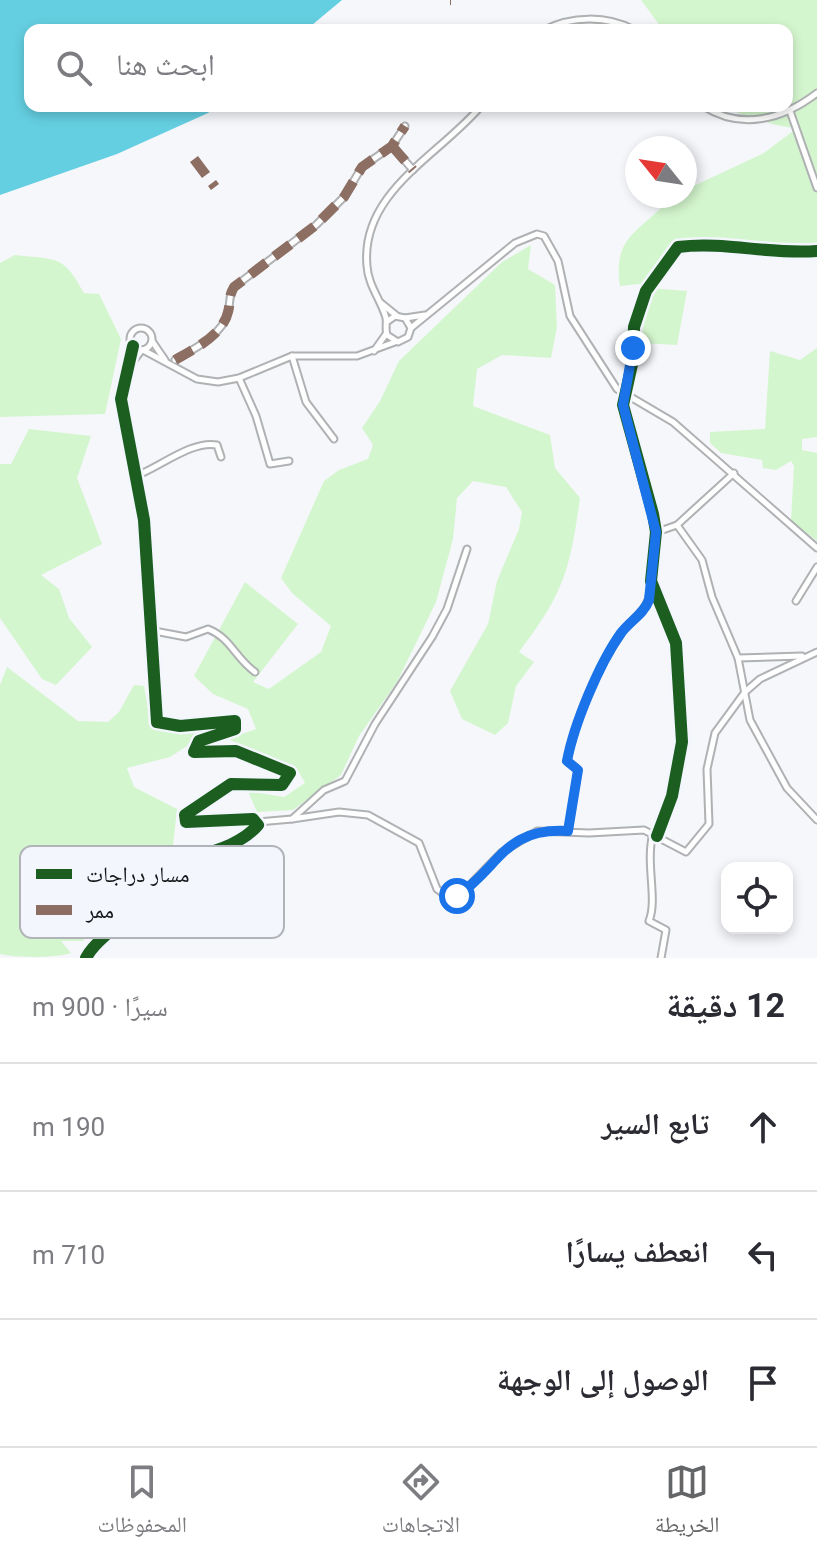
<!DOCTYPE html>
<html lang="ar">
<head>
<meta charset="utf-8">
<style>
  :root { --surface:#fff; --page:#f7f7f7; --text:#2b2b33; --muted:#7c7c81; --line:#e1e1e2; --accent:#636567 }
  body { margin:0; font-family:Roboto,"Noto Naskh Arabic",sans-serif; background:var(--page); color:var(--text); direction:rtl }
  .controls { position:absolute; right:24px; bottom:24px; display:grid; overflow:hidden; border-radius:16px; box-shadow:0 4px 12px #0003 }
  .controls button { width:72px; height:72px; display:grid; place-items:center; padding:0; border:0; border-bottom:2px solid var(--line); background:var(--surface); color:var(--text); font:40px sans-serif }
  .compass { position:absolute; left:625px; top:136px; width:72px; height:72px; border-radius:50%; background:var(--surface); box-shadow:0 4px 12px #0003; rotate:300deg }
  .stop { position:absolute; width:24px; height:24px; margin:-18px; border:6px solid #1a73e8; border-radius:50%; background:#fff }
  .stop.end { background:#1a73e8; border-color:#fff; box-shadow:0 2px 8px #0008 }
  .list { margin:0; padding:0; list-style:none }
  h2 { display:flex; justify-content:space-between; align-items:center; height:104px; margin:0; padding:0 32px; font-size:34px }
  h2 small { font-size:26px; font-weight:400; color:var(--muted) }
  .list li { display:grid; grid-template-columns:52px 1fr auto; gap:24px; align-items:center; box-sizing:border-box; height:128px; padding:0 32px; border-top:2px solid var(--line) }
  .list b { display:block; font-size:30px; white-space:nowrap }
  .list em { font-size:26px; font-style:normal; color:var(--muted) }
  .icon { flex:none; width:44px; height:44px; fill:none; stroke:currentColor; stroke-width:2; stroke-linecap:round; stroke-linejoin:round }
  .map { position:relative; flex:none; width:817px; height:958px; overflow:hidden; direction:ltr }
  .search { position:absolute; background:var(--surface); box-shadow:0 4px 12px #0003; left:24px; right:24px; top:24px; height:88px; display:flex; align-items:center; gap:20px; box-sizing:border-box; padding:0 28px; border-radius:16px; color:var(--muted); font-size:30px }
  .sheet { height:488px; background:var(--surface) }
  nav { display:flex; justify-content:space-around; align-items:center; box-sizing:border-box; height:112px; border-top:2px solid var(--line); background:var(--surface); font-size:22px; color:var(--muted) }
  nav a { display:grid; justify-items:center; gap:4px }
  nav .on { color:var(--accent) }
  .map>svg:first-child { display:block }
</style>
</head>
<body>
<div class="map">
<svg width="817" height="958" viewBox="0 0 817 958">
  <rect width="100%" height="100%" fill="#f5f7fb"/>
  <g fill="#d4f6ce">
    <path d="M641,0H817V253L677,246L658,282L620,286C614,244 630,236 658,211C669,202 671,196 685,196V190L764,153L797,128C771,127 744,114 718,106H787V30H663Z"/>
    <path d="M531,245L528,269L555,285L557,327L551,358L502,355L477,369L473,406L550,435L555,468L580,498C570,570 564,593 519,652L534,662L516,686L508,723L495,735L462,719L450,691L488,624L497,581L519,529L522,512L506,487L473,481L457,498L453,539L436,602L397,682L359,736L341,775L293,810L257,812L248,791L284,797L305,783L297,769L228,739L256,729L248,709L213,694L194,676L245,582L298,624L253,682L269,689L321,652L331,626L292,593L281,578L324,481L339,470L368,459L373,445L362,428L380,401L399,361L502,262Z"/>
    <path d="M15,255C57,260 63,254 84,293L99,294L121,339L105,414L0,417V263Z"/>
    <polygon points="649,288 687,291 677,345 641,343"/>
    <polygon points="817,348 817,437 802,439 802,450 817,453 817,541 791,521 794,466 791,461 776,470 763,468 762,460 721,453 710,443 710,432 765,429 770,351 800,360"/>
    <polygon points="29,429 91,436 77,478 102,544 41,575 59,589 69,618 92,647 56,685 42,679 0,618 0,464 11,464"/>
    <path d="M7,667L78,721L108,722L119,712L134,685L144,686L151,725L167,731L212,730L170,757L127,768L134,787L177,809L173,846L167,855L147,845L121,855V872L95,901L94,923L83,941H61L71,953C55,958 19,958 0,954V685Z"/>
  </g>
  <polygon fill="#64cfe1" points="0,0 342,0 306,30 30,30 30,106 216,106 208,113 117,154 0,195"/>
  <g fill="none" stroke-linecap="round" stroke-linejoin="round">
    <g stroke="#afb1b3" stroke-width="9">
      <g id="street">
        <path d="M544,30C571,16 607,15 634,30"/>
        <path d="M703,106C742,131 783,119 817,93"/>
        <polyline points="790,111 817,188"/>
        <polyline points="392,146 413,170"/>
        <polyline points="381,303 397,316"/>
        <polyline points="405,318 425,315"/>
        <path d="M388,321L395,316L405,318L411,328L408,337L398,342L387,335C385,329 387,323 386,318C381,300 368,285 367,266C360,192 440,155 481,106"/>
        <polyline points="411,328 515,243 537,234 544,236 558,261 570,316 617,389 673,422 817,548"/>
        <circle cx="141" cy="339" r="11"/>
        <polyline points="152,341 165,360"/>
        <polyline points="143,350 197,379 218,382 239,378 292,356 357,356 395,342"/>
        <polyline points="374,351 386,334"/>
        <polyline points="292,356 306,402 334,439"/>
        <path d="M175,360C194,349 223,335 228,312C231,301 228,297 234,287L316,225L344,197L362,167L392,146L405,126"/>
        <polyline points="128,368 141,351"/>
        <polyline points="239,378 256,416 270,464 289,461"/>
        <path d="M138,475C161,466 193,440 217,445L221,457"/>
        <polyline points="677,525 702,560 712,597 738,658 750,720 787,788 817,820"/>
        <polyline points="657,532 677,525 734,473"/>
        <polyline points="796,601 817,567"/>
        <path d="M149,630L186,637L208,629C231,638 235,658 255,672"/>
        <polyline points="738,658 802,656"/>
        <polyline points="292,819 339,812 368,815 419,843 437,889 448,897 464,891 502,852 537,831 589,833 644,830 686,852 709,824 707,769 715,733 745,692 760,679 817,652"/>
        <polyline points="258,822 292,819 324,790 345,781 375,724 432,637 447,609 467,549"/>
        <path d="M568,831L578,770L567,761C575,721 597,668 621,634C637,611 649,614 651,582"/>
        <path d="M653,833C645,864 658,899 649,921L666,930L661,958"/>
        <path d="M657,836L672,796L682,742L676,643L651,581L656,532L653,514L623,405L633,360L634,327L646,291L678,247C725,241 770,255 817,251"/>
        <path d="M86,958C94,942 109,935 119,921C134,901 138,881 162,869C192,854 235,852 258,825L253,819L186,822L185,815L231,784L282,785L290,773L236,751L194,752L199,741L235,729V721L180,726L157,722L144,520L121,399L133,346"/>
      </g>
    </g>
    <use href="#street" stroke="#fefefe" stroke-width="5"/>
    <g stroke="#8d6e63" stroke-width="10" stroke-dasharray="20 10" stroke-linecap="butt">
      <polyline points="450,0 451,0"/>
      <polyline points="392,146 413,170"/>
      <polyline points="194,159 215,187"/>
      <path d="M175,360C194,349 223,335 228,312C231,301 228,297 234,287L316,225L344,197L362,167L392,146L405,126"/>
    </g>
    <g stroke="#f3f6fd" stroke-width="17">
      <g id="cycleway">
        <path d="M657,836L672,796L682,742L676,643L651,581L656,532L653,514L623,405L633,360L634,327L646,291L678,247C725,241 770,255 817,251"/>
        <path d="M86,958C94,942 109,935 119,921C134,901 138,881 162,869C192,854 235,852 258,825L253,819L186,822L185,815L231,784L282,785L290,773L236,751L194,752L199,741L235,729V721L180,726L157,722L144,520L121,399L133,346"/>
      </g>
    </g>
    <use href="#cycleway" stroke="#1b5e20" stroke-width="12"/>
  </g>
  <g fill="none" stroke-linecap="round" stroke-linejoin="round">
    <path stroke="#1a73e8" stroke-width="10" d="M457,896C500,867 504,827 568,831L578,770L567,761C574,724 599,664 621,633C630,621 644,614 649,600L656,532L623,405L633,348"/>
  </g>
  <rect x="20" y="846" width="264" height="92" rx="12" fill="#f3f6fd" stroke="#b0b3b8" stroke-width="2"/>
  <rect x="36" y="869" width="36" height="10" fill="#1b5e20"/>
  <rect x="36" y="905" width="36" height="10" fill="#8d6e63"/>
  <g font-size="22" fill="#151618">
    <text x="86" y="882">مسار دراجات</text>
    <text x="86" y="918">ممر</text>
  </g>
</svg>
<div class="controls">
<button><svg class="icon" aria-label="locate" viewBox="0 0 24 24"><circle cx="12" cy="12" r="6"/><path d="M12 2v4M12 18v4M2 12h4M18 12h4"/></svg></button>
</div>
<svg class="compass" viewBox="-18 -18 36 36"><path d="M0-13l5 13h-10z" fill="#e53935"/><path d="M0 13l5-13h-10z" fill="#7c7c81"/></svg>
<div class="stop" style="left:457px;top:896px"></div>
<div class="stop end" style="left:633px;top:348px"></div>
<div class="search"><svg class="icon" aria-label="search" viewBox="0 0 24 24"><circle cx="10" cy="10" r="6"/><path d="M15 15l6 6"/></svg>ابحث هنا</div>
</div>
<section class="sheet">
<h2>12 دقيقة<small>سيرًا · 900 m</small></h2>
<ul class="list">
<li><svg class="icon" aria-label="ahead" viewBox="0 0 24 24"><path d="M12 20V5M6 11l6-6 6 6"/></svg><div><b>تابع السير</b></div><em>190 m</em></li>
<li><svg class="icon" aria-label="left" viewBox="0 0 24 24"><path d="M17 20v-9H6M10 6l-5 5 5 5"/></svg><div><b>انعطف يسارًا</b></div><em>710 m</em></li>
<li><svg class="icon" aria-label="arrive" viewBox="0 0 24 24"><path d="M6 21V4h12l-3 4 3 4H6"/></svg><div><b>الوصول إلى الوجهة</b></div></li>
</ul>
</section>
<nav>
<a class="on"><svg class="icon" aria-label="map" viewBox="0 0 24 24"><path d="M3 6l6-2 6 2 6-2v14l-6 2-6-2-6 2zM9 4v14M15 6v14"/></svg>الخريطة</a>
<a><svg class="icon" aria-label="directions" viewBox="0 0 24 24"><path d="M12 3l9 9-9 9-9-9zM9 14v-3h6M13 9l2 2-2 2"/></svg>الاتجاهات</a>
<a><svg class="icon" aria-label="saved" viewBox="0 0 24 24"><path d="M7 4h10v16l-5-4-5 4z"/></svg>المحفوظات</a>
</nav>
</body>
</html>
